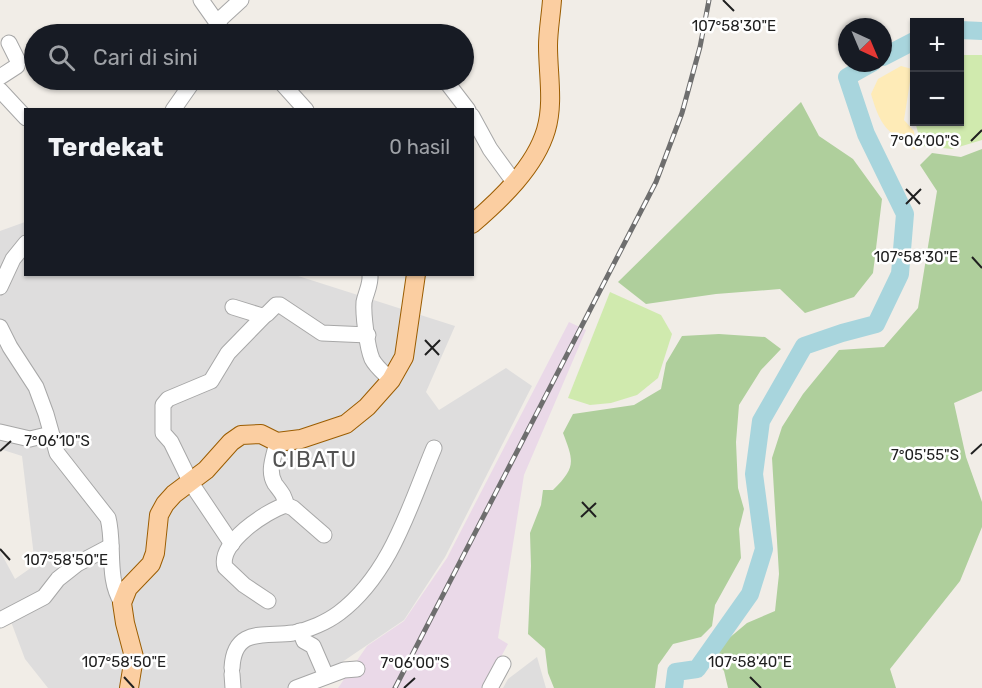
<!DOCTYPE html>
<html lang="id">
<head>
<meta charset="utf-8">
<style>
  :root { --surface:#171b24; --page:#20242c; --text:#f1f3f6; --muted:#9ea1a6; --line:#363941 }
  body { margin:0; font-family:Rubik,sans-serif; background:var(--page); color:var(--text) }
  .controls { position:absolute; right:18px; top:18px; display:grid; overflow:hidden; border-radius:0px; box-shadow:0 2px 4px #0004 }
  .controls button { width:54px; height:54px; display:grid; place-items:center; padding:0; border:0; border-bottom:2px solid var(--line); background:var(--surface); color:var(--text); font:30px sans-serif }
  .compass { position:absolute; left:838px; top:18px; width:54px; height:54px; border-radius:50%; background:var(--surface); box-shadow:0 2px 4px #0004; rotate:136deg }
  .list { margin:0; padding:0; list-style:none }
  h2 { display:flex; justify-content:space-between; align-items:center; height:78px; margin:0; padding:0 24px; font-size:26px }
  h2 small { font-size:20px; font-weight:400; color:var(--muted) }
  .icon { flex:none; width:33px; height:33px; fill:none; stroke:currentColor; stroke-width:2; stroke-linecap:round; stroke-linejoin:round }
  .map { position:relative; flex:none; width:982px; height:688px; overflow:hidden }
  .search { position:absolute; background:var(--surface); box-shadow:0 2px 4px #0004; left:24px; top:24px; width:450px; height:66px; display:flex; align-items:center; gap:15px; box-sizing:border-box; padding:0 21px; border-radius:33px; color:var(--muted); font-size:22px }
  .panel { position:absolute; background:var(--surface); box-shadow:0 2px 4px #0004; left:24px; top:108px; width:450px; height:168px; border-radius:0px }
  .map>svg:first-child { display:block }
</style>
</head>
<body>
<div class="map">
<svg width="982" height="688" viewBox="0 0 982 688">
  <rect width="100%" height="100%" fill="#f1ede7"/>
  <g fill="#dedddd">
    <polygon points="25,222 26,274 295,275 455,326 426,392 439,410 506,368 532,386 445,557 404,620 326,673 294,688 48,688 25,659 10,619 0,623 0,551 15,579 35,565 22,456 0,449 0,231"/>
    <polygon points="537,657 546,688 503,688 508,679"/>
  </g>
  <polygon fill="#ead9e8" points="569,322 586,330 524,475 498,638 508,644 484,688 338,688 367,646 404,621 447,558"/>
  <g fill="#d0eaae">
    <polygon points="960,55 982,55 982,140 952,149 922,146 915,122 960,122"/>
    <polygon points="610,292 661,315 672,334 658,378 637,395 611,403 590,405 568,398"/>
  </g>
  <g fill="#afcf9c">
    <polygon points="801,102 819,136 853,159 882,199 873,273 854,297 805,313 780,289 716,294 646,304 618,282"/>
    <polygon points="982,149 982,391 954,403 966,457 982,502 982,527 960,581 890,669 896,688 728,688 724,671 707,650 728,639 747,623 775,611 779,574 772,458 782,427 803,394 839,350 884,347 918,308 937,191 920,165 932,153 961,157"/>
    <path d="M719,334L765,337L781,349L761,370L739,405L736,442L738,488L744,509L739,529L741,558L715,605L712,626L701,637L673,644L658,665L655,688H554L548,673L545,649L528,634L531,566L530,533L541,505L543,490H553C576,467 574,462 563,433L573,414L634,405L661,389L666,363L682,336Z"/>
  </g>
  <path fill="#feebb7" d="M901,66L912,69L904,120L914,131L915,150C887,131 881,128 871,94L878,79Z"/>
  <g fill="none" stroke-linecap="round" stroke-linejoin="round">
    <g stroke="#a8d5dd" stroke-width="18">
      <polyline points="960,30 982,31"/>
      <polyline points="883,57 914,41"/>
      <polyline points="674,688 676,672 697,669 750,594 764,549 754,474 761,421 804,346 842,333 876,324 900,274 905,214 866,134 847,77 872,63"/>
    </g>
    <g stroke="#a7a7a7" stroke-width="17">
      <g id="minor">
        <polyline points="201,0 225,34"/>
        <polyline points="217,22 241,0"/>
        <polyline points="0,77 17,66 18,61 9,43"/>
        <polyline points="279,80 306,110"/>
        <polyline points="445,80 468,110"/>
        <polyline points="0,90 26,118"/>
        <polyline points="173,110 194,80"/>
        <polyline points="472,116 490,149 514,182"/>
        <path d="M370,274C371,285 366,292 364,302C363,314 367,347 372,359C376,367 385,374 391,380"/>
        <polyline points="0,287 13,259 26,243"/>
        <polyline points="233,307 262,316 267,314 276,305 280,305 322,333 368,335"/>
        <path d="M0,327L10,347L36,387L46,414L57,453L108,518C115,545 106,578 122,603"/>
        <polyline points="0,432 30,439 51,434"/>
        <path d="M277,442C274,457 267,471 275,484C281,492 285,496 286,505"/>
        <polyline points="232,544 191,483 171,442 163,433 163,405 168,399 211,381 228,353 264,316"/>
        <path d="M268,601L244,585L225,567C218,543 266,511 286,505L293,508L324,535"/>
        <polyline points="0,620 44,597 58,579 77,564 111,546"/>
        <polyline points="300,631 304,641 313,646 326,676"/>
        <path d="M232,668C234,626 266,637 293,633C309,630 327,622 339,613C391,574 410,505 434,448"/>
        <polyline points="232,674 233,688"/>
        <polyline points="296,688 344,670 357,669"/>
        <polyline points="490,688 503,664"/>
      </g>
    </g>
    <g stroke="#9b5d02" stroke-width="20">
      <g id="major">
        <path d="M472,224C501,199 535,167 546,130C554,103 548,74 548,46C548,31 551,15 552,0"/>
        <polyline points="129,688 134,657 125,623 122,603 128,588 151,564 155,553 159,515 165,504 174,494 206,470 231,442 241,435 261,434 277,442 301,439 346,424 367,407 391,380 404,357 416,274"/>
      </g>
    </g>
    <use href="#minor" stroke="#fff" stroke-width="15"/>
    <use href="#major" stroke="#fbcea1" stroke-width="18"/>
    <g stroke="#6e6e6e" stroke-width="5">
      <polyline id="rail" points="395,688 656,182 682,113 700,47 709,0"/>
    </g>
    <use href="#rail" stroke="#fff" stroke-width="3" stroke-dasharray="9" stroke-linecap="butt"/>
  </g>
  <path fill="none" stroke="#202020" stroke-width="2" d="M723,0L734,11M971,141L982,130M906,189L920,204M906,204L921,189M972,257L982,268M425,340L439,355M425,355L440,340M0,451L11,441M971,454L982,444M582,502L596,517M581,517L596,503M0,549L10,560M124,677L134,688M750,677L761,688M404,688L415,678"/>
  <g text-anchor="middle" stroke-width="5" stroke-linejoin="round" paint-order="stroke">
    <g font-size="22" letter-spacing="1.5" fill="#535353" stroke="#fff">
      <text x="315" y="467">CIBATU</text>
    </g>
  </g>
  <g font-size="15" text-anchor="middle" fill="#202020" stroke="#fff" stroke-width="5" stroke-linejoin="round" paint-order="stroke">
    <text x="734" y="31">107°58'30"E</text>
    <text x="925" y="146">7°06'00"S</text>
    <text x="916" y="262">107°58'30"E</text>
    <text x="57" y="446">7°06'10"S</text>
    <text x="925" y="460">7°05'55"S</text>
    <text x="66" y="565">107°58'50"E</text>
    <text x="124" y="667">107°58'50"E</text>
    <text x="750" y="667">107°58'40"E</text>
    <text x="415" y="668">7°06'00"S</text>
  </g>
</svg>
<div class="controls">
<button>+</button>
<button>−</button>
</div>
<svg class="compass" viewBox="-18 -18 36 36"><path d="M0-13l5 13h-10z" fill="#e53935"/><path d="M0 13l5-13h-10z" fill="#9ea1a6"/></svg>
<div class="search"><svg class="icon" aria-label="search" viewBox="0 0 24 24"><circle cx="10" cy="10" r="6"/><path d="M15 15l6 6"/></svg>Cari di sini</div>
<section class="panel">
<h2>Terdekat<small>0 hasil</small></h2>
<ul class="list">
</ul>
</section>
</div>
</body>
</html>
